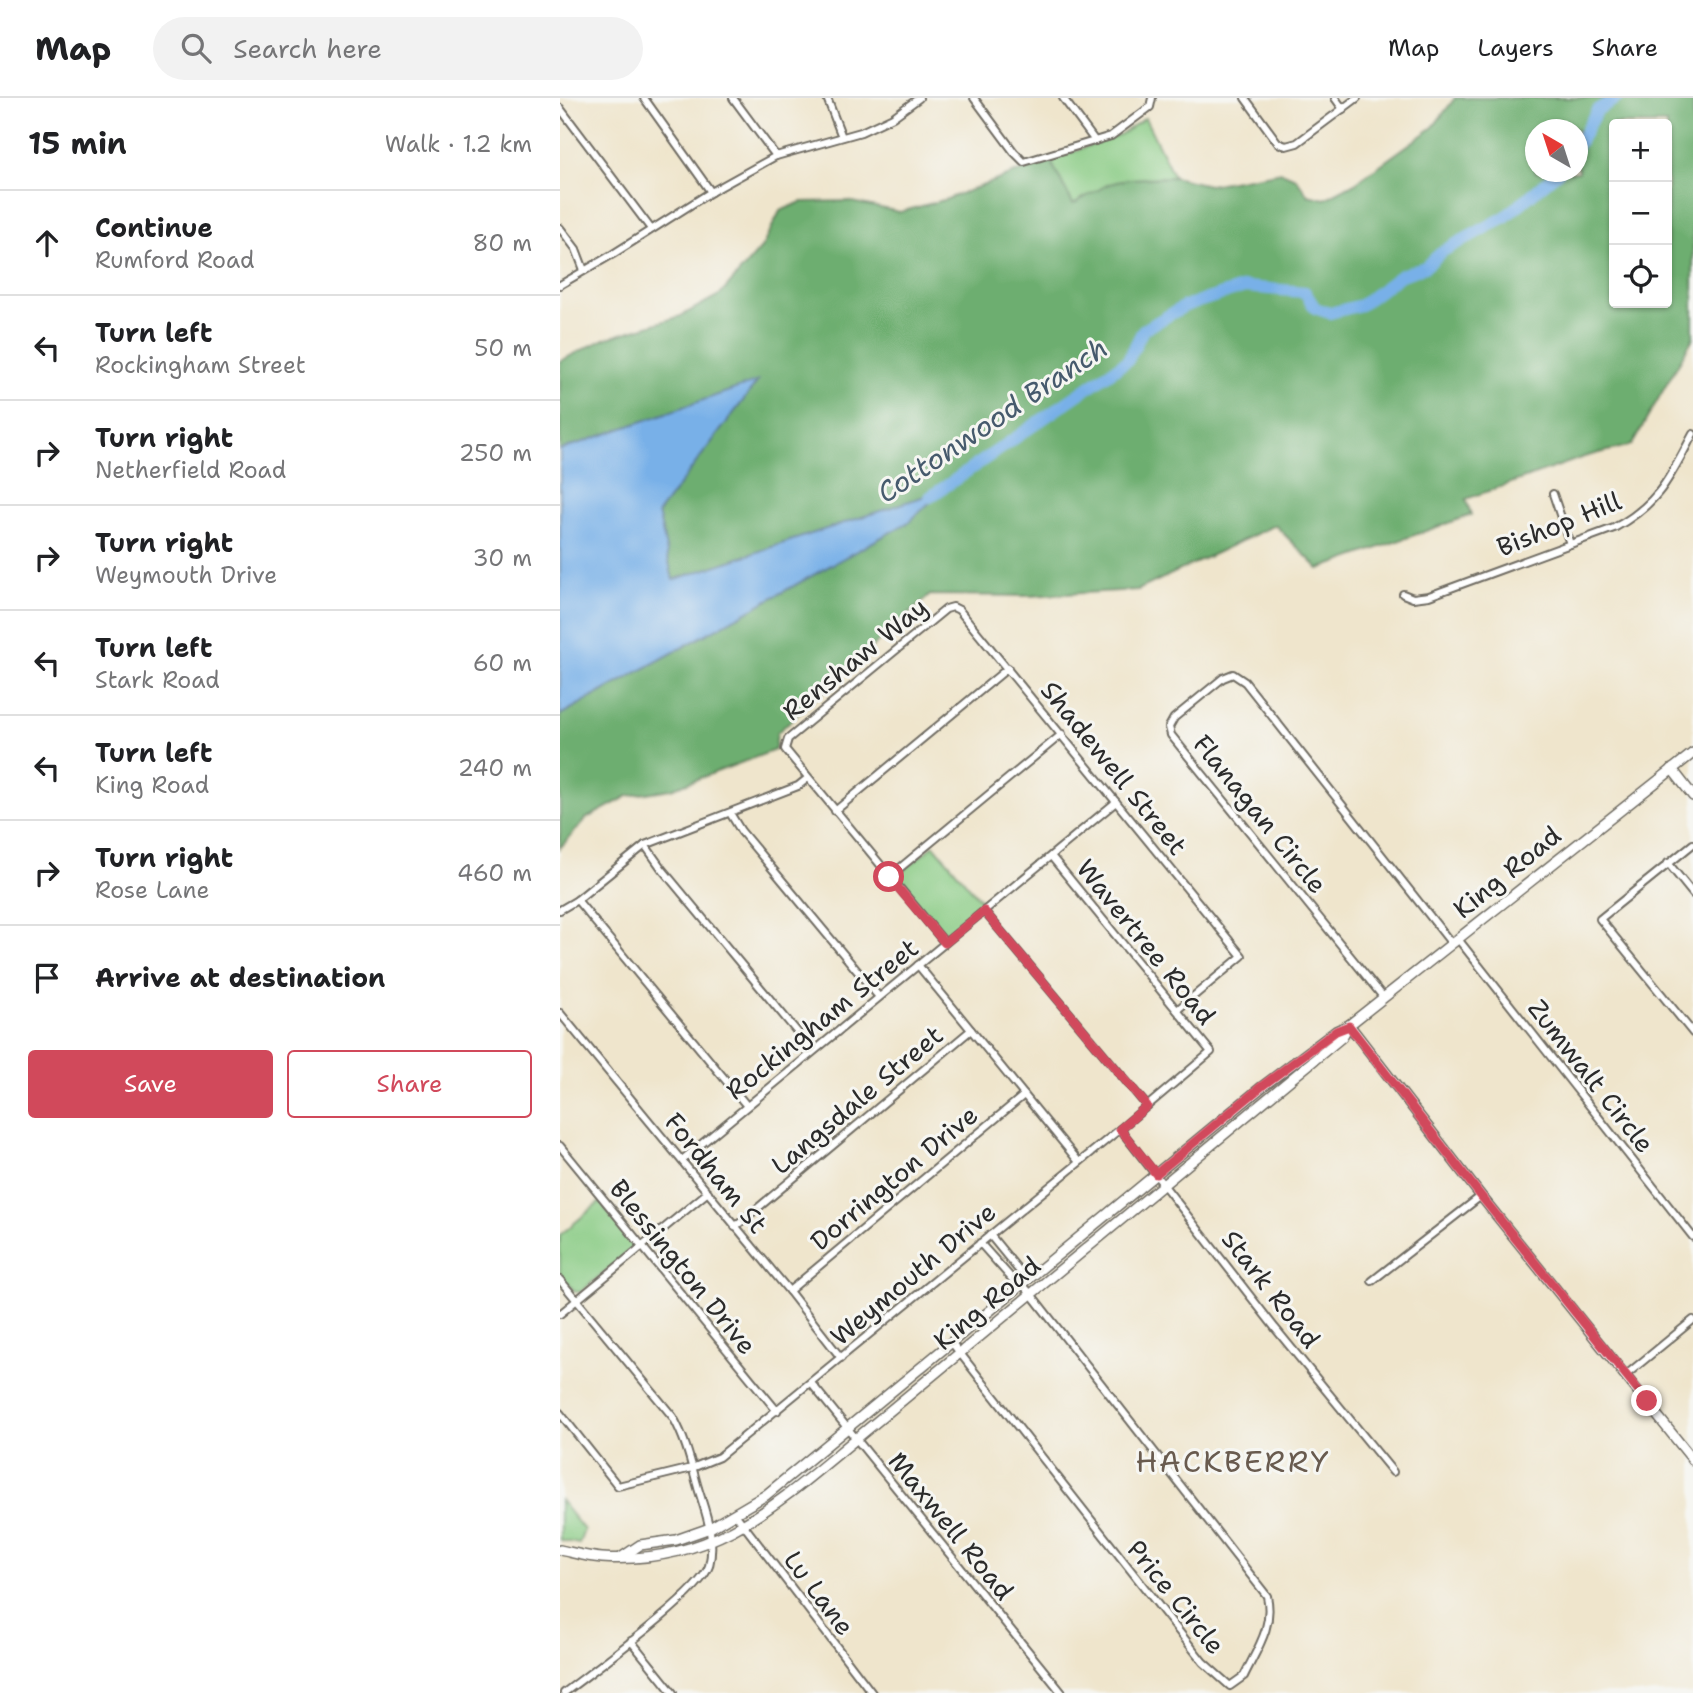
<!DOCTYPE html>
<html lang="en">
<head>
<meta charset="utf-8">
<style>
  :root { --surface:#fff; --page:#f2f2f2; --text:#202124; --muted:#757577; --line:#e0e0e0; --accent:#d1495b }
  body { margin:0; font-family:"Shantell Sans",sans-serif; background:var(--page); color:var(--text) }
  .controls { position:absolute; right:21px; top:21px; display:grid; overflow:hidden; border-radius:7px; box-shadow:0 2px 5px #0004 }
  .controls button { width:63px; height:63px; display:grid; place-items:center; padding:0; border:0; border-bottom:2px solid var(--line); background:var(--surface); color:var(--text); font:35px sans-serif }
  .compass { position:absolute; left:965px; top:21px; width:63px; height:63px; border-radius:50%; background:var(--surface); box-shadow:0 2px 5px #0004; rotate:321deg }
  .stop { position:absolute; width:21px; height:21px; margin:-16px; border:5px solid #d1495b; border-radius:50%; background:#fff }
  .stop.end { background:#d1495b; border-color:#fff; box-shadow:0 2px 7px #0008 }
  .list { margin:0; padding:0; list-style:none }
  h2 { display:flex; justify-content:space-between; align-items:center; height:91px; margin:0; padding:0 28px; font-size:30px }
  h2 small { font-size:23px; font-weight:400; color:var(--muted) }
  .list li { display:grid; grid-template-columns:46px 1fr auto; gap:21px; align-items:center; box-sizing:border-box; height:105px; padding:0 28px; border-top:2px solid var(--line) }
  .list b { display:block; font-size:26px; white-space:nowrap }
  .list p { margin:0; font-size:23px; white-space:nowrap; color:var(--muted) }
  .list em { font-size:23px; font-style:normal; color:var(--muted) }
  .actions { display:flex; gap:14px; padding:21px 28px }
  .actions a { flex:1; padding:16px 0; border:2px solid var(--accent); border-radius:7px; text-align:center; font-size:24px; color:var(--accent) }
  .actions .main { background:var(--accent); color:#fff }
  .icon { flex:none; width:38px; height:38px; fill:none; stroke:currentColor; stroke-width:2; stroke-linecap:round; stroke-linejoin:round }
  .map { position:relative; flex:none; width:1133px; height:1595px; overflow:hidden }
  header { display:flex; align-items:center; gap:42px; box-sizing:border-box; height:98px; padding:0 35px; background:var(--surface); border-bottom:2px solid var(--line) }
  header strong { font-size:33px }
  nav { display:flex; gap:38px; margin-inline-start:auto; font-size:24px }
  .search { width:490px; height:63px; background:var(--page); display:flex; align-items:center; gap:18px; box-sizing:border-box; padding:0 24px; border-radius:38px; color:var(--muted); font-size:26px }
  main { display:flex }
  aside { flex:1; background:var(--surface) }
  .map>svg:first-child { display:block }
</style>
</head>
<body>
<header>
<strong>Map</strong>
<div class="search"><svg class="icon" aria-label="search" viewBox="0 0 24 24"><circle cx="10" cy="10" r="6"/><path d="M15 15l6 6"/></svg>Search here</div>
<nav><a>Map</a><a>Layers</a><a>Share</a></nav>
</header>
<main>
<aside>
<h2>15 min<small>Walk · 1.2 km</small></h2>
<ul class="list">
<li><svg class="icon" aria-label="ahead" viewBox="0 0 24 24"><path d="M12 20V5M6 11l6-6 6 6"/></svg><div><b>Continue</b><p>Rumford Road</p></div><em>80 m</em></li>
<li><svg class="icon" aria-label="left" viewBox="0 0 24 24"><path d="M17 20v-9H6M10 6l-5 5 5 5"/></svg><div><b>Turn left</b><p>Rockingham Street</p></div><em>50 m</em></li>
<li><svg class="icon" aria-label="right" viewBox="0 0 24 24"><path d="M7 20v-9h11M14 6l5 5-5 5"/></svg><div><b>Turn right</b><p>Netherfield Road</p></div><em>250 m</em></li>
<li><svg class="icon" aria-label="right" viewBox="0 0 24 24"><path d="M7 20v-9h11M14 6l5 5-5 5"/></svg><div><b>Turn right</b><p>Weymouth Drive</p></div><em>30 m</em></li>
<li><svg class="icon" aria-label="left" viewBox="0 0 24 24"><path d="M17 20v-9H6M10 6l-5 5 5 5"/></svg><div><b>Turn left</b><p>Stark Road</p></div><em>60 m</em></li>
<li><svg class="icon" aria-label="left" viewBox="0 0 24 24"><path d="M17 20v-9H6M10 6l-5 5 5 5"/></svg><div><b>Turn left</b><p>King Road</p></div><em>240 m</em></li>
<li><svg class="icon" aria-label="right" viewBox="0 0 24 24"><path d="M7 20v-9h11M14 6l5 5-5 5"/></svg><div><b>Turn right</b><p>Rose Lane</p></div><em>460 m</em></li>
<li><svg class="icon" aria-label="arrive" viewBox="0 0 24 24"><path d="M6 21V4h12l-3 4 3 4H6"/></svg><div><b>Arrive at destination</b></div></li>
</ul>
<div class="actions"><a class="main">Save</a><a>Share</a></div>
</aside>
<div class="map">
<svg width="1133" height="1595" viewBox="0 0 1133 1595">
  <rect width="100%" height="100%" fill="#f6f6f2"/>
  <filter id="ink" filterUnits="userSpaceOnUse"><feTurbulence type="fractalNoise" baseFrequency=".0143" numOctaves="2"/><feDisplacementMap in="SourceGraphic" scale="14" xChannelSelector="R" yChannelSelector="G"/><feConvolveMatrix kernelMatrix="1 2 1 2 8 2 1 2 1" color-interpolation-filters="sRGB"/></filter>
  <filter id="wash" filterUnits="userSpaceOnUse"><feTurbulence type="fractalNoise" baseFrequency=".00686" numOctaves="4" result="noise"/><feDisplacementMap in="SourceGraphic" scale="28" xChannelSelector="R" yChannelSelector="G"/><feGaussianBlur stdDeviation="1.57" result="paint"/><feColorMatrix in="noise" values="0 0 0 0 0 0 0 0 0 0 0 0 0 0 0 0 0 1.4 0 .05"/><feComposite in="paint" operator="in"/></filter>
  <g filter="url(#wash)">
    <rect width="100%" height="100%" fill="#efe5cc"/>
    <g fill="#87ca82" stroke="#597a56" stroke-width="2">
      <path d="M585,20L614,79C567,79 554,83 513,106L490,62L561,36Z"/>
      <polygon points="374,747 424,806 388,836 383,836 338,783 337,778"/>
      <polygon points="40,1104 73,1145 72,1151 21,1194 15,1194 0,1176 0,1137"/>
      <polygon points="0,1402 24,1432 19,1446 0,1442"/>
    </g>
    <path fill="#6dae70" stroke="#4c6c4e" stroke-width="2" fill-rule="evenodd" d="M895,0H1133V240L1072,347L1024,359L906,401L911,417L759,471L715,427L578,492L468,498L370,497L217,635L215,652L111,691L68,698L27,720L0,750V617L349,424L381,393L113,482L98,415L197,284L0,352V263L44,241L121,218L161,196L202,149L220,113L241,104L287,103L340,114L387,101L490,62L513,106L549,86L569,81L614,79L649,87L722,74L736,80L748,97L765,101L795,85L873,29ZM1054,26H1107V205H1054ZM976,32H1018V74H976Z"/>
    <polygon fill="#78b0e8" stroke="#526e8a" stroke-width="2" points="198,283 98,415 113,482 383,392 349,424 0,617 0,352"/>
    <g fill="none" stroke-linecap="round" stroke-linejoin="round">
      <g stroke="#78b0e8" stroke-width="12">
        <polyline points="1018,47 1037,12 1057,0"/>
        <polyline points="370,399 568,262 583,232 625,208 685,189 745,194 755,210 770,215 801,207 841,177 865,169 883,153 945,119 998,74"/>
      </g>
    </g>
  </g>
  <g filter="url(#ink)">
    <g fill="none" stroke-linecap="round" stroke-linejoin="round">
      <g stroke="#706c63" stroke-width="10">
        <g id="street">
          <polyline points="84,0 151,94"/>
          <polyline points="173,0 216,58"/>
          <polyline points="267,0 282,39"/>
          <polyline points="414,0 454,54 464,64 551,38 590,9 592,0"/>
          <polyline points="503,0 535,43"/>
          <polyline points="685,0 718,45 726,48 737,45 797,0"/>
          <polyline points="775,0 783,11"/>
          <polyline points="0,10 91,131"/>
          <polyline points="0,130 16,151 24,172"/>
          <polyline points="0,187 53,156 151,94 216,58 301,34 333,19 359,0"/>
          <polyline points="993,396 1010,446"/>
          <path d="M843,496L853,500L869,498L1054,430C1099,406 1110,379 1133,336"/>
          <polyline points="275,713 448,570"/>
          <polyline points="170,715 181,733 319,899"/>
          <polyline points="1133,746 1040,821 1133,935"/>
          <polyline points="85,747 102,771 253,953"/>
          <polyline points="1108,765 1133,796"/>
          <polyline points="329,779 502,636"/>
          <polyline points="17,802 187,1008"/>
          <polyline points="0,812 17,802 85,747 238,688 248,680"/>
          <polyline points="424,813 587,1008"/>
          <polyline points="898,841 1133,1139"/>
          <polyline points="385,845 225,651 228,641 386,511 393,509 399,512 682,858 617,912"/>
          <polyline points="358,867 519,1064"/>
          <polyline points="824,900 611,637 609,629 614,620 663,580 673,576 685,584 892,846"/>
          <polyline points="0,915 229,1193 281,1260"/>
          <polyline points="560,1031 715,1230 833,1374"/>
          <polyline points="0,1048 217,1313"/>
          <polyline points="122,1062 556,704"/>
          <polyline points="175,1129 411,932"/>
          <polyline points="430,1137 461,1175 462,1186"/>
          <path d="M0,1182L113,1319C126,1342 131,1365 138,1390C146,1416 156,1441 149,1468C140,1496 32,1573 4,1595"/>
          <polyline points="812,1183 921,1098"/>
          <polyline points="229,1193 464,997"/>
          <polyline points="0,1216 148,1094"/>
          <path d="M392,1245L643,1564L670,1588L684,1578C697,1551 714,1528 707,1498L471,1196L462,1186L453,1182L420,1145"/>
          <polyline points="1066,1277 1133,1222"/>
          <polyline points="251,1285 502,1595"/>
          <polyline points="0,1315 58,1388 132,1370 159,1359 560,1031 651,954 491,758"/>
          <polyline points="176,1417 312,1595"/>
          <polyline points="71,1543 113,1595"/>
        </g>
      </g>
      <g stroke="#706c63" stroke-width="12">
        <g id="secondary">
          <polyline points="1112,671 1133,698"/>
          <polyline points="789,927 921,1098 1133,1362"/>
          <path d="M0,1452C14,1455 28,1459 42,1460C154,1467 217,1406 297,1340L782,939L789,927"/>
          <polyline points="62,1459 80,1447 116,1442 150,1430 206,1397 703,988 776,933 789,927 1133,655"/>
        </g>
      </g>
      <use href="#street" stroke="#fff" stroke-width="6"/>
      <use href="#secondary" stroke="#fff" stroke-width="9"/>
    </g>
  </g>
  <g fill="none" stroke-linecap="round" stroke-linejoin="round" filter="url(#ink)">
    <polyline stroke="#d1495b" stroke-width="9" points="329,779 385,845 424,813 587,1008 560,1031 596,1076 702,988 776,933 789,928 921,1098 1087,1303"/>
  </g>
  <g text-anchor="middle" stroke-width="6" stroke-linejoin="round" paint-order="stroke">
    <g font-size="26" fill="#2b2b2b" stroke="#f6f6f2">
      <text transform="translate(999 426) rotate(-22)" y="9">Bishop Hill</text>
      <text transform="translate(295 561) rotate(-39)" y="9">Renshaw Way</text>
      <text transform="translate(554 670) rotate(51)" y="9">Shadewell Street</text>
      <text transform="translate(700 716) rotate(51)" y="9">Flanagan Circle</text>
      <text transform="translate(947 774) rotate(-39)" y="9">King Road</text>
      <text transform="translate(586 844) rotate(51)" y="9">Wavertree Road</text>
      <text transform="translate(262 921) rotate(-39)" y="9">Rockingham Street</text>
      <text transform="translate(1031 978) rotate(52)" y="9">Zumwalt Circle</text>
      <text transform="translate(297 1002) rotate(-40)" y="9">Langsdale Street</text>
      <text transform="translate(156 1075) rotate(51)" y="9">Fordham St</text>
      <text transform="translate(334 1080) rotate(-40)" y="9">Dorrington Drive</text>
      <text transform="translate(123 1169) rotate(51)" y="9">Blessington Drive</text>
      <text transform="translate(353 1176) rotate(-40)" y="9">Weymouth Drive</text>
      <text transform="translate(711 1191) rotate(52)" y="9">Stark Road</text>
      <text transform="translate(427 1205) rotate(-40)" y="9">King Road</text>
      <text transform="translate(391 1428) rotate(51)" y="9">Maxwell Road</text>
      <text transform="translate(259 1495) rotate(53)" y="9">Lu Lane</text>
      <text transform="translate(616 1499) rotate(51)" y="9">Price Circle</text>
    </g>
    <g font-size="28" font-style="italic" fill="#465a6d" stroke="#f6f6f2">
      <text transform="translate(432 322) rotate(-34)" y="10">Cottonwood Branch</text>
    </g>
    <g font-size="30" letter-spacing="2" fill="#695b4f" stroke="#f6f6f2">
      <text x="673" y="1374">HACKBERRY</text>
    </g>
  </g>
</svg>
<div class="controls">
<button>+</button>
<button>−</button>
<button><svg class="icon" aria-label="locate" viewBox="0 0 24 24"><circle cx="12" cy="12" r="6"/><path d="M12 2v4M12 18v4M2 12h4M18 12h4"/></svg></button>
</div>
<svg class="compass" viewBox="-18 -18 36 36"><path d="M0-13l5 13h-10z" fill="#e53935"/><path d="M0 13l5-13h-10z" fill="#757577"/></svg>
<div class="stop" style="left:329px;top:779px"></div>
<div class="stop end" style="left:1087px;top:1303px"></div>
</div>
</main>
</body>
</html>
